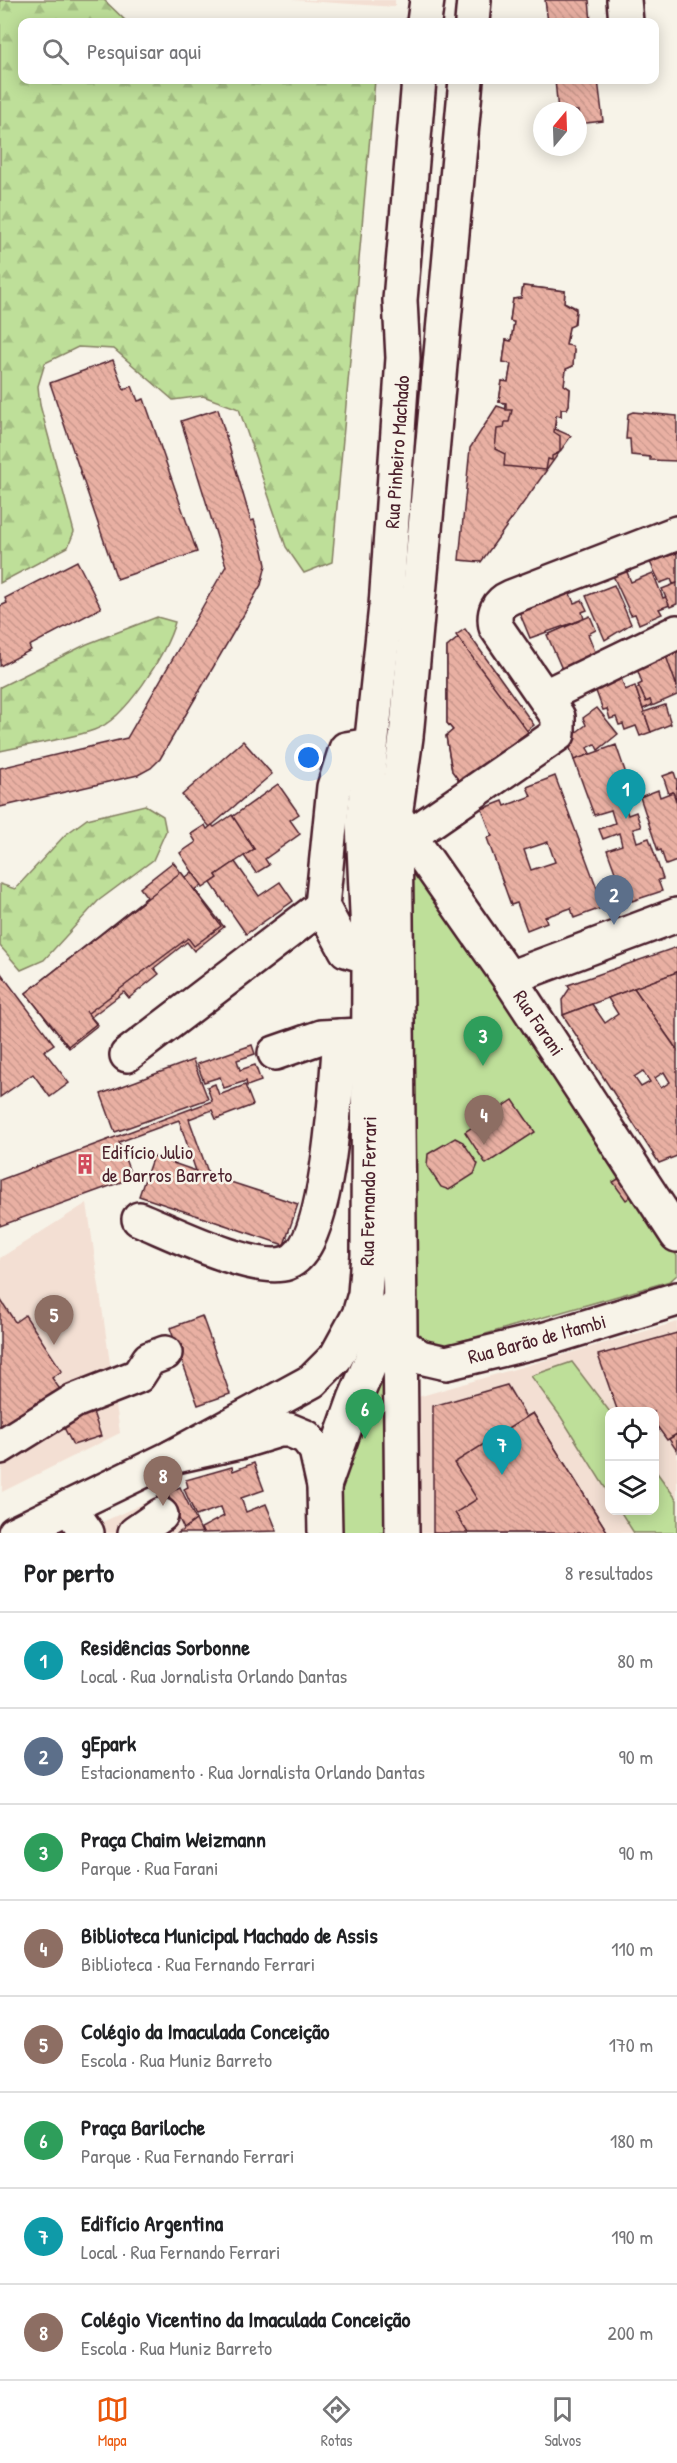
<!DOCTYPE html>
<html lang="pt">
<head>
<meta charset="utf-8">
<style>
  :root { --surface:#fff; --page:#f2f2f2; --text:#202124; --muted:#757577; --line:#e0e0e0; --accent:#ea580c }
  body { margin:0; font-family:"Patrick Hand",sans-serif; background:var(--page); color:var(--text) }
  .controls { position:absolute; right:18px; bottom:18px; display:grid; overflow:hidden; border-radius:12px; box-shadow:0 3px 15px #0003 }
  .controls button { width:54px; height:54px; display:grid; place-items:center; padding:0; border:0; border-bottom:2px solid var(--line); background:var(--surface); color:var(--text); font:30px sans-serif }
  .compass { position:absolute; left:533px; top:102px; width:54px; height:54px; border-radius:50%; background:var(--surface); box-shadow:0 3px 15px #0003; rotate:19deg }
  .you { position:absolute; left:309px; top:758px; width:21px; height:21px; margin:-15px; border:4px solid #fff; border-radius:50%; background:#1a73e8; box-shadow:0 0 0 9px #1a73e833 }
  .badge { display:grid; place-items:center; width:39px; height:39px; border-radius:50%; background:var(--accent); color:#fff; font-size:20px; font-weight:700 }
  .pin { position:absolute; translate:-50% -50px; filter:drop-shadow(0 2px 3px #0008) }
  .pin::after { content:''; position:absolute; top:32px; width:21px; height:18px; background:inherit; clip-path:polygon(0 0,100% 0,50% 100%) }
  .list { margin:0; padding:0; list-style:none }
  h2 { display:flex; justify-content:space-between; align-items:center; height:78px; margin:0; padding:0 24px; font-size:26px }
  h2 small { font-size:20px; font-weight:400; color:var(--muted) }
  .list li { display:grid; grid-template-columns:39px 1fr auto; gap:18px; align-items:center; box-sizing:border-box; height:96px; padding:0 24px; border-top:2px solid var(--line) }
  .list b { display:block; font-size:22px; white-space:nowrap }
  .list p { margin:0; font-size:20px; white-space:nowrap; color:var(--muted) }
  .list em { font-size:20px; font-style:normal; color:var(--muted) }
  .icon { flex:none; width:33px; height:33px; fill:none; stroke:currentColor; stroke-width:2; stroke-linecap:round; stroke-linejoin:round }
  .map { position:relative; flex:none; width:677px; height:1533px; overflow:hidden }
  .search { position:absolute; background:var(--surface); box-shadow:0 3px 15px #0003; left:18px; right:18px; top:18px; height:66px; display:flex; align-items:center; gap:15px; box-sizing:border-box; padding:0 21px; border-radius:12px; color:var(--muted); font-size:22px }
  .sheet { height:846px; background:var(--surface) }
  nav { display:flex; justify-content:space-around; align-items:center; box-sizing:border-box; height:84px; border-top:2px solid var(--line); background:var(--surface); font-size:16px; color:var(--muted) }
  nav a { display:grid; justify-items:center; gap:3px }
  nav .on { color:var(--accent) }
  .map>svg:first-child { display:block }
</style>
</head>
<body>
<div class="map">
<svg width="677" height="1533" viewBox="0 0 677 1533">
  <defs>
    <pattern id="forest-firs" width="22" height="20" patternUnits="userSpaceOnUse" patternTransform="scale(1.5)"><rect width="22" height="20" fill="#bedf99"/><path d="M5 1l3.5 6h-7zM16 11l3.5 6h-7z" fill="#a5bf84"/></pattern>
    <pattern id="building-back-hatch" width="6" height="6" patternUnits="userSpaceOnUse" patternTransform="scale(1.5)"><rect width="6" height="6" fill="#e9b0a3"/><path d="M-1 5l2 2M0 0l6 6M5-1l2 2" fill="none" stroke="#c9978c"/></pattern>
  </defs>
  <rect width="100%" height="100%" fill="#f7f3e8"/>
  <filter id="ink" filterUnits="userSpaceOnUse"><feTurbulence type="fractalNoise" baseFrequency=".0167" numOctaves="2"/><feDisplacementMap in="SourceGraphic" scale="12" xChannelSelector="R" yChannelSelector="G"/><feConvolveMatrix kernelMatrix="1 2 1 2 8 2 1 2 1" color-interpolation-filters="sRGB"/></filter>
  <g filter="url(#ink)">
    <g fill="#f3dfd3" fill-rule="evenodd">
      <polygon points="292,0 395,0 395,7"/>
      <polygon points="87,1203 120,1433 2,1492 0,1258"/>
      <path d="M677,1322V1533H415V1402L418,1397ZM610,1412H654V1510H610Z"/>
      <polygon points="180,1487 202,1533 78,1533"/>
    </g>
    <g fill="url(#forest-firs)" stroke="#847f62" stroke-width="1.5">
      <polygon points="0,0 104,0 127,22 22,22 22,80 375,80 332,562 304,573 286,547 239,409 203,396 173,400 114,349 78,347 45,363 38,386 40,405 74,532 68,547 0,583"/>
      <path d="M157,617L175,622C167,653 125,720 94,730C64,740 31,744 0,751V687L87,644Z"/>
      <polygon points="145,805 163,816 166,831 153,860 98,901 44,960 21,970 0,946 0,884 15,889 65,835 87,819"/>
    </g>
    <g fill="#bedf99" stroke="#847f62" stroke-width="1.5">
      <polygon points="416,866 424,870 677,1256 677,1275 670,1281 430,1350 416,1342 412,877"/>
      <polygon points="385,1344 384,1533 341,1533 339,1494"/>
      <polygon points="572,1362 610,1412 609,1494 561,1417 531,1376"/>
      <polygon points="655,1470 677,1500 677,1533 634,1533 620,1511 654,1510"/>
    </g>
    <g fill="url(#building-back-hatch)" stroke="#4a1f2b" stroke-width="1.5" fill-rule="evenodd">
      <polygon points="545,0 589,0 591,22 548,22"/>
      <polygon points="555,80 598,80 603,121 578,124 578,111 558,111"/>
      <polygon points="523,286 565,291 564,302 576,308 575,324 569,327 566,345 574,349 573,366 566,369 564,385 570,389 569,405 567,409 561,409 561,416 556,415 555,429 571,436 481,562 459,560 470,448 497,406 506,409 506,403 499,402 502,381 508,382 511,364 503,362 506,340 511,341 514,322 510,321 513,299 521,298"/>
      <polygon points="523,286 565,291 564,302 576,310 574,325 569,327 566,345 572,346 574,350 573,366 566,369 564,385 570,389 569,405 567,409 561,409 561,416 556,415 554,432 560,436 560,452 552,456 552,460 548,459 546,470 504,466 505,454 495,449 497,429 504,428 505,422 509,422 512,410 506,410 506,403 499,402 502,381 508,382 511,364 503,362 506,340 511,341 514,322 510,321 513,299 521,298"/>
      <polygon points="113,360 124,390 132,386 138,401 144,399 197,552 117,579 50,383"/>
      <polygon points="218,409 251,521 254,520 263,550 266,565 261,585 160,759 151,768 138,775 0,807 0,768 127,738 226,566 181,421"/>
      <polygon points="633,412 677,416 677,461 650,460 650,457 631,455 630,439 626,439 628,414"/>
      <polygon points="677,553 677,583 673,584 671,579 660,583 650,562"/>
      <polygon points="77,561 101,608 29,646 31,650 0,666 0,606 7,603 5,598"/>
      <polygon points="623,562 631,582 653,573 663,598 666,597 670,605 659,609 662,614 639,624 635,614 631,615 609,567"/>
      <polygon points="565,582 574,603 582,600 587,610 582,612 584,619 530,638 516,604"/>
      <polygon points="677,583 677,604 670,607 662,589"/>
      <polygon points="614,585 631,624 605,640 586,596"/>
      <polygon points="590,616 596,630 588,634 596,654 562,669 547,635"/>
      <polygon points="465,629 534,725 526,731 528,732 460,782 452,771 446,736 453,730 447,723 447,647 458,638 456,635"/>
      <polygon points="458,638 528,732 460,782 452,771 446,736 453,730 447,723 447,647"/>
      <polygon points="677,645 677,687 663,650"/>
      <polygon points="666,656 677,687 677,695 652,706 650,700 646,702 638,685 642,683 635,663 652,662"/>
      <polygon points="619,672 625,690 635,686 651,732 640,736 636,726 625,730 623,724 619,725 616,717 610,719 607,709 603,710 593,683"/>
      <polygon points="639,687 646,702 650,700 652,705 643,709 636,689"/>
      <polygon points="665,705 671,724 651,732 644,712"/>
      <polygon points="597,708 618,734 598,750 595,744 587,748 591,755 574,760 567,739 586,725 583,718"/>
      <polygon points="243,741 272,774 210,827 182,795"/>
      <polygon points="616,745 635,800 624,804 628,815 636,812 641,827 633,829 637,842 649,838 663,879 658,880 662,891 632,901 630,894 624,897 607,850 622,845 619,833 603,839 599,829 615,823 611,810 594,815 574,760"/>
      <polygon points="674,772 677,781 676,800 673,792 669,794 663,776"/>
      <path d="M555,776L604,907L574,918L571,908L545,917L547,922L527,930L517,903L511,905L487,838L492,836L482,809L503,801L505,806L531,796L527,787ZM548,842L555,862L531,870L524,850Z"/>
      <polygon points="278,784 299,814 290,820 300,834 265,859 269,865 256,873 244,856 254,849 232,817"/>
      <polygon points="658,790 660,797 673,792 677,804 677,861 666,865 661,850 658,851 640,797"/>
      <polygon points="232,815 254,849 216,875 218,878 203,888 180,853 196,842 191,834 205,825 207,829 212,825 214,827"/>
      <polygon points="173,862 185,878 192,872 202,885 195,890 224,927 194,951 187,942 154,968 159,974 129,998 124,992 91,1017 98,1025 69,1048 26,993 147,897 140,888"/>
      <polygon points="235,862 259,896 280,882 293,901 246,934 211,883 218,878 216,875"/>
      <polygon points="181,872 221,926 194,946 188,938 88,1013 86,1011 96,1024 68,1046 26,993"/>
      <polygon points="677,947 677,972 563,1015 562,1000 570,988 568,985"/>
      <polygon points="0,972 54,1044 44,1051 69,1083 50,1097 33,1074 0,1097"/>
      <polygon points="677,972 677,1050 634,988"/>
      <path d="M634,988L677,1050V1156L659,1163L563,1015L592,1004L605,1023L618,1014L608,998ZM643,1071L650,1082L641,1087L634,1077ZM664,1072L670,1082L661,1088L655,1078Z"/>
      <polygon points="252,1045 255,1054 237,1060 240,1070 255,1065 261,1081 247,1086 246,1081 224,1088 220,1077 204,1082 197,1064"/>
      <polygon points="193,1060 208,1099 115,1132 101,1094"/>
      <polygon points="215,1084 219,1095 245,1085 253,1105 216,1119 212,1110 189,1119 209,1175 298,1204 284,1245 139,1196 153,1156 196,1171 179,1120 119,1142 132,1178 0,1226 0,1180 212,1101 207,1087"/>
      <polygon points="513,1100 535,1132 486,1164 465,1132"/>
      <polygon points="455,1138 463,1142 478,1164 474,1174 449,1190 441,1187 427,1166 428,1154"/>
      <polygon points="622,1177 634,1194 626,1200 613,1182"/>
      <polygon points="0,1299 15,1322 25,1315 62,1371 52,1378 66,1398 0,1430"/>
      <polygon points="202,1316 230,1394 198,1405 170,1328"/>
      <polygon points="677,1333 677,1434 667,1440 654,1422 654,1412 618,1412 598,1355"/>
      <polygon points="507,1385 526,1417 533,1413 608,1533 433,1533 433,1406"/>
      <polygon points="91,1406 101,1436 73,1445 58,1416"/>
      <polygon points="533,1413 608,1533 468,1533 455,1513 477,1499 454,1463"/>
      <polygon points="677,1434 677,1451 669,1439"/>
      <polygon points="254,1463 264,1490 241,1498 246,1512 266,1504 277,1531 203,1533 201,1528 224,1516 221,1507 196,1516 184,1489 188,1487 186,1480 232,1467 233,1471"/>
      <polygon points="180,1487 196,1520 184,1529 167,1493"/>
      <polygon points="196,1520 202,1533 178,1533 184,1529"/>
    </g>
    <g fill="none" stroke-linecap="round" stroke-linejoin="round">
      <g stroke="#4a1f2b" stroke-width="38">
        <g id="minor">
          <polyline points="624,0 626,22"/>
          <polyline points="545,696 677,632"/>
          <polyline points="397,818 509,978 677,1235"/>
          <path d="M410,836L558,734V717L496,627C493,613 497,603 511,597L677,533"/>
          <polyline points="369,957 346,950 322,906 334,787 346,749 370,745"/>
          <polyline points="509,978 677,915"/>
          <polyline points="275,1053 321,1037 361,1035"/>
          <polyline points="127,1055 322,906"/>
          <path d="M139,1219C171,1232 255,1274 287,1263C331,1247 336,1079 340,1036"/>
          <polyline points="399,1343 420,1357 446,1363 546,1339 677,1299"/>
          <polyline points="0,1447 74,1401 138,1376 149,1359 165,1353"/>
          <polyline points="69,1507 87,1533"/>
          <polyline points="135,1533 161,1515"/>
        </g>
      </g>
      <g stroke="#4a1f2b" stroke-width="38">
        <g id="major">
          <polyline points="424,22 427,0"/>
          <polyline points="472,22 474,0"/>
          <polyline points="172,1457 312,1381 336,1357 359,1315 365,1294 368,1255 369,957 363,824 386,606 403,358 400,300 419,80"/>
          <polyline points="324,1486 355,1399 394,1307"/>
          <polyline points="15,1533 172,1457 240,1442 279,1430 289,1430 306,1437 316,1450 324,1486 325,1533"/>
          <polyline points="402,1533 395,816 406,737 466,80"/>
        </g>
      </g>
      <use href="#minor" stroke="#f7f3e8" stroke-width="33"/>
      <use href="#major" stroke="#f7f3e8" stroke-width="33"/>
    </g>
  </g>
  <defs>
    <g id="building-bare" transform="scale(1.62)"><path d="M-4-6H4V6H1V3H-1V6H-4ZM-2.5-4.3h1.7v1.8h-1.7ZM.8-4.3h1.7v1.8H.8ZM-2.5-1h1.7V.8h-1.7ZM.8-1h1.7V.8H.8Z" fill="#d1495b" stroke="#f7f3e8" stroke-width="2.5" paint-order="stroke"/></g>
  </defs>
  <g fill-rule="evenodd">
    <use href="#building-bare" x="85" y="1164"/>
  </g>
  <g text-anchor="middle" stroke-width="5" stroke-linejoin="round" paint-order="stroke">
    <g font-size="20" fill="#4a1f2b" stroke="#f7f3e8">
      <text transform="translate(397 452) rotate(-86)" y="7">Rua Pinheiro Machado</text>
      <text transform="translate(539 1023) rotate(56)" y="7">Rua Farani</text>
      <text transform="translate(368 1191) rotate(-89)" y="7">Rua Fernando Ferrari</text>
      <text transform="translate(537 1339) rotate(-15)" y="7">Rua Barão de Itambi</text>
    </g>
    <g font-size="20" fill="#4a1f2b" stroke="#f7f3e8" text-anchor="start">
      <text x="102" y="1159">Edifício Julio<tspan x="102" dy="23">de Barros Barreto</tspan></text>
    </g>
  </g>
</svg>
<div class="controls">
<button><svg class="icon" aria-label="locate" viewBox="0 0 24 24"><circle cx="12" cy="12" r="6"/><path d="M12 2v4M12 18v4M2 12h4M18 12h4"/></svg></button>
<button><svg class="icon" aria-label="layers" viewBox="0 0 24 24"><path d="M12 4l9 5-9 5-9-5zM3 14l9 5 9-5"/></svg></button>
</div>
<svg class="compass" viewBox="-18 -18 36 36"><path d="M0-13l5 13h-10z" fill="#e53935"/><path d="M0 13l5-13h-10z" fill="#757577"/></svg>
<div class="you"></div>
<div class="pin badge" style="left:626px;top:819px;background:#0f9aa8">1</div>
<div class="pin badge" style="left:614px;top:925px;background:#5c6f8a">2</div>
<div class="pin badge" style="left:483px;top:1066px;background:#2e9e5b">3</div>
<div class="pin badge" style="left:484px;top:1145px;background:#8d6e63">4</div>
<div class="pin badge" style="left:54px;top:1345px;background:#8d6e63">5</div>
<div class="pin badge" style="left:365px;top:1439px;background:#2e9e5b">6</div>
<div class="pin badge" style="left:502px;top:1475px;background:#0f9aa8">7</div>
<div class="pin badge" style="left:163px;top:1506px;background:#8d6e63">8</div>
<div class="search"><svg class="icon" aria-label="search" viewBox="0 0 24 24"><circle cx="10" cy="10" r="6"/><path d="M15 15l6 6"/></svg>Pesquisar aqui</div>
</div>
<section class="sheet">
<h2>Por perto<small>8 resultados</small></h2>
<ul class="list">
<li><span class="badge" style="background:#0f9aa8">1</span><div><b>Residências Sorbonne</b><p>Local · Rua Jornalista Orlando Dantas</p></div><em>80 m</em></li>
<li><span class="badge" style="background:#5c6f8a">2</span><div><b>gEpark</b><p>Estacionamento · Rua Jornalista Orlando Dantas</p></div><em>90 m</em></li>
<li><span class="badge" style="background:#2e9e5b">3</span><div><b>Praça Chaim Weizmann</b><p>Parque · Rua Farani</p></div><em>90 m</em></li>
<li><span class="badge" style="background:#8d6e63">4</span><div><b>Biblioteca Municipal Machado de Assis</b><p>Biblioteca · Rua Fernando Ferrari</p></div><em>110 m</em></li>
<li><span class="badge" style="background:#8d6e63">5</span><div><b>Colégio da Imaculada Conceição</b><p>Escola · Rua Muniz Barreto</p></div><em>170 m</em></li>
<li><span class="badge" style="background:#2e9e5b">6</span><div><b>Praça Bariloche</b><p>Parque · Rua Fernando Ferrari</p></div><em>180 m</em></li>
<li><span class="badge" style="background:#0f9aa8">7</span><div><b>Edifício Argentina</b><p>Local · Rua Fernando Ferrari</p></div><em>190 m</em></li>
<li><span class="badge" style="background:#8d6e63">8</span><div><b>Colégio Vicentino da Imaculada Conceição</b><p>Escola · Rua Muniz Barreto</p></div><em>200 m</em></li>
</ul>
</section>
<nav>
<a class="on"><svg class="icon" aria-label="map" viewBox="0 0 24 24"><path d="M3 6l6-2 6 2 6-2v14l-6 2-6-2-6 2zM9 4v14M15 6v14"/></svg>Mapa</a>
<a><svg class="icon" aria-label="directions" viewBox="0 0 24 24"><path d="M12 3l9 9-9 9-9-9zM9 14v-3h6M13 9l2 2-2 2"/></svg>Rotas</a>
<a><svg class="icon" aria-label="saved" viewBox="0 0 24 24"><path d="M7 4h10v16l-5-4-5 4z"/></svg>Salvos</a>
</nav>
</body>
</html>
